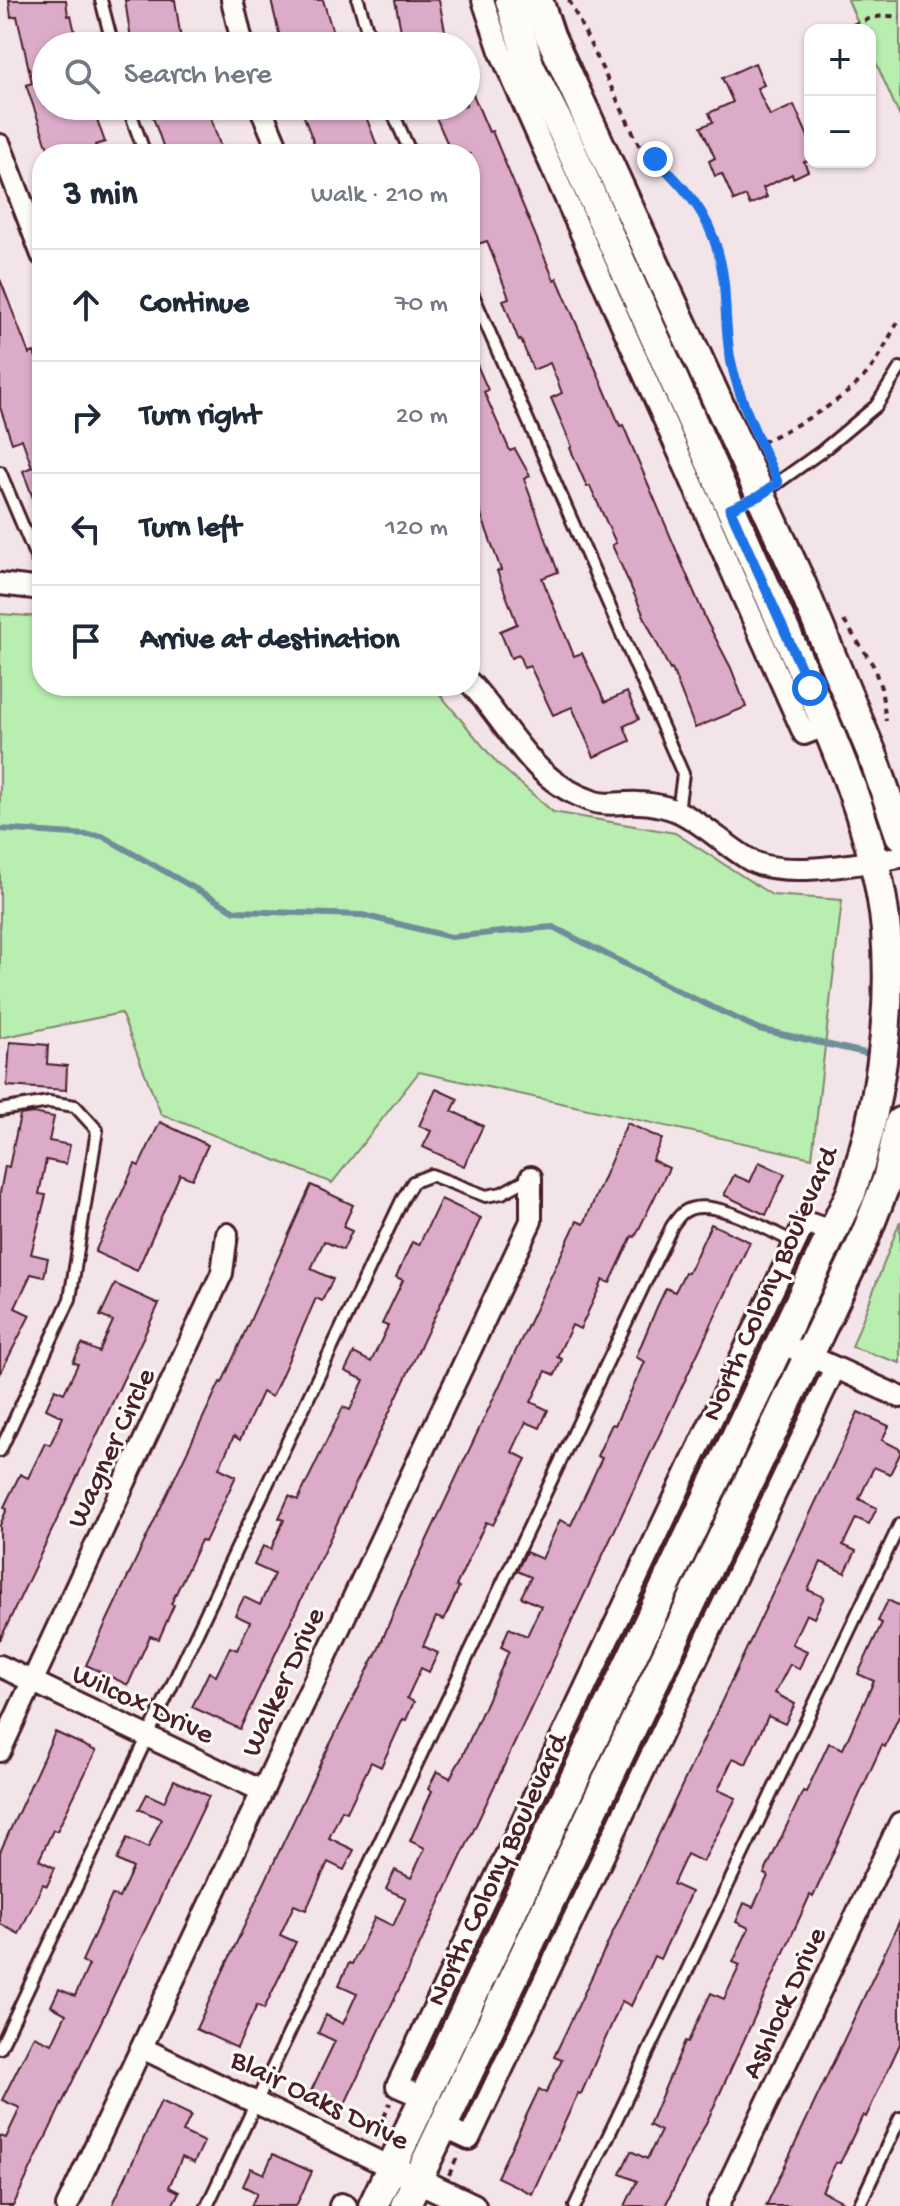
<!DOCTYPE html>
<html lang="en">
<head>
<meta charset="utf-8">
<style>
  :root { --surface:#fff; --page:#f2f2f3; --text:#1f2937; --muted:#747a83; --line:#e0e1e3 }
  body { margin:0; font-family:"Gochi Hand",sans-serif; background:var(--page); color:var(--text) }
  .controls { position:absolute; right:24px; top:24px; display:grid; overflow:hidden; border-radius:16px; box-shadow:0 2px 6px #0004 }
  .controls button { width:72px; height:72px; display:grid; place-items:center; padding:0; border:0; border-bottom:2px solid var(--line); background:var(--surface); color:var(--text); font:40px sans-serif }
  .stop { position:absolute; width:24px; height:24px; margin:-18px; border:6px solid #1a73e8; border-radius:50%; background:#fff }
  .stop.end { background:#1a73e8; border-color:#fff; box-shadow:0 2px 8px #0008 }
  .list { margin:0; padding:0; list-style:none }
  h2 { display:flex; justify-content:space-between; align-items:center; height:104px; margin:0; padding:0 32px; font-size:34px }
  h2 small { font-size:26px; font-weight:400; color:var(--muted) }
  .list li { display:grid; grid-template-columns:52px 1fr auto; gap:24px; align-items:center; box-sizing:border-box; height:112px; padding:0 32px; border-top:2px solid var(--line) }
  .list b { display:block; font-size:30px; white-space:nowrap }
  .list em { font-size:26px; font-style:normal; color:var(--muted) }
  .icon { flex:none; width:44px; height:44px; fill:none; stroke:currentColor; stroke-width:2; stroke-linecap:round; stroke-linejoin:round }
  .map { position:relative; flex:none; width:900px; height:2206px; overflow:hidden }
  .search { position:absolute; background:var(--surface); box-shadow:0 2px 6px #0004; left:32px; top:32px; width:448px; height:88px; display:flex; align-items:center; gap:20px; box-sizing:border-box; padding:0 28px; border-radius:44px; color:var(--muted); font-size:30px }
  .panel { position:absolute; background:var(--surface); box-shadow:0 2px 6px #0004; left:32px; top:144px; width:448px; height:552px; border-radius:32px }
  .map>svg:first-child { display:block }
</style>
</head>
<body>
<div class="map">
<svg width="900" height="2206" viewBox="0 0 900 2206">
  <rect width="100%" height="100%" fill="#f3e4e9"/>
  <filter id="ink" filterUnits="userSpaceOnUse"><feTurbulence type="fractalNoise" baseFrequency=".0125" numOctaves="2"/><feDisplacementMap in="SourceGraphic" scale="16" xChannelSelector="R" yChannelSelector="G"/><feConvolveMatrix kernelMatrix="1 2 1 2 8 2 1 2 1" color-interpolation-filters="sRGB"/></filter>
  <g filter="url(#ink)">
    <g fill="#b8eeaf" stroke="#81866d" stroke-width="2">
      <polygon points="848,0 900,0 900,117 870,49 870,30 861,30"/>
      <polygon points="0,614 42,617 42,686 433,686 497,763 553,812 675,833 772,895 842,900 812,1158 419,1072 332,1183 161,1114 121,1013 0,1038"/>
      <polygon points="900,1221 900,1363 852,1347"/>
    </g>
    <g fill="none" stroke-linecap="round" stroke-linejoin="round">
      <polyline stroke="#6f8d9a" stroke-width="6" points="0,829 102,836 235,911 362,915 451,937 553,927 682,993 759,1029 874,1055"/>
    </g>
    <g fill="#dbabc9" stroke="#4a1f2b" stroke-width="2">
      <polygon points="9,0 66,0 68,16 71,15 78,46 46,46 46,106 92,106 105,142 95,145 99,154 50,154 26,85 32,83 17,16 11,17"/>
      <polygon points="125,0 175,0 182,46 132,46"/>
      <polygon points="271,0 323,0 337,46 282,46"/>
      <polygon points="395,0 439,0 448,46 404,46"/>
      <polygon points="755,63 764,85 757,88 770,116 794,105 810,141 810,160 804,162 808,171 793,178 792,174 763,188 767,197 750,205 746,196 734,201 722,174 715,176 709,161 715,158 701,127 713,122 709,113 733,102 722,78"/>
      <polygon points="466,78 489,132 492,131 554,280 557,278 620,426 623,425 706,620 731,668 746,707 695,728 672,669 670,670 648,625 612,545 616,543 590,486 587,487 570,448 572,447 551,398 562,393 550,363 533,370 521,340 519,341 503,300 509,298 487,241 478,244 470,225 470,154 452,154 431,106 466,106"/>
      <polygon points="158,106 207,106 223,154 166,154 150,109"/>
      <polygon points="300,106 362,106 377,146 355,154 318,154"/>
      <polygon points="0,279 29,354 34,352 42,374 40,517 23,471 32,467 22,439 12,443 0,407"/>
      <polygon points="470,349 488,390 484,392 510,451 515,449 530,476 524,479 558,572 542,578 574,656 582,653 605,702 627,692 639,719 624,726 630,741 594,757 572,707 553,715 530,666 524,668 519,655 511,658 500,631 517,624 497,571 501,570 480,512 470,493"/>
      <polygon points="10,1042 48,1045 47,1064 67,1066 66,1090 7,1086"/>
      <polygon points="436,1089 458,1099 452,1111 483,1126 464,1166 423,1147 431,1131 419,1126"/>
      <polygon points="33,1113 54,1117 49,1141 70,1145 66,1164 46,1160 39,1194 46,1195 31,1254 48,1258 44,1277 31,1274 15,1308 30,1315 0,1374 0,1193 5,1166 9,1167 20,1115"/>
      <polygon points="160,1122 208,1145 192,1179 180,1174 137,1271 95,1252 135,1164 139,1166"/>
      <polygon points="627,1123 662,1139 652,1160 669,1168 635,1237 632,1236 610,1283 603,1280 580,1329 572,1325 557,1357 562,1359 555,1375 546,1371 531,1402 548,1410 540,1428 526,1422 512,1452 526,1459 493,1525 486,1522 456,1586 459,1587 444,1620 436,1617 423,1646 438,1653 429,1672 421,1668 407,1698 414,1702 406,1720 403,1719 381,1767 371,1762 347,1812 342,1810 329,1838 354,1850 344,1870 328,1862 306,1910 294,1905 280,1935 296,1942 264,2009 257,2005 237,2048 196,2029 322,1760 379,1648 399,1599 577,1221 584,1224"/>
      <polygon points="759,1162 785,1174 766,1215 724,1195 734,1175 750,1182"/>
      <polygon points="311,1185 353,1205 343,1227 352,1231 343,1250 324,1241 311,1269 333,1279 322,1301 316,1298 272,1397 262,1392 240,1440 234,1436 219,1468 236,1476 205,1542 201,1540 171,1604 174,1605 159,1639 150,1636 128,1685 86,1665 220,1382 222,1383"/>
      <polygon points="441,1199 481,1218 240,1729 192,1707 209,1672 216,1676 230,1647 237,1650 250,1622 235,1615 244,1597 260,1605 274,1574 254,1565 263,1546 271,1549 284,1520 279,1518 289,1496 298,1500 343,1407 350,1410 364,1380 345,1371 354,1353 371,1362 388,1326 382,1324 403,1280 396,1277 412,1242 419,1245"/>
      <polygon points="711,1224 750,1242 344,2106 311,2091 335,2041 318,2033 326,2015 343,2024 357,1993 339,1985 349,1963 352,1964 375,1917 393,1926 406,1898 386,1889 395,1870 411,1878 425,1848 410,1841 432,1791 428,1789 437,1771 450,1778 462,1757 509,1651 501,1647 509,1628 527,1636 541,1606 521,1597 531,1577 517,1571 526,1552 542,1559 560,1520 571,1525 602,1458 597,1456 612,1424 615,1425 645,1362 636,1357 657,1307 666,1288 675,1292 685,1272 688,1273"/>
      <polygon points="115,1284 159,1304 0,1640 0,1525 7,1509 4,1507 20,1474 28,1478 45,1443 50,1445 63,1417 46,1409 55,1389 64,1393 78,1364 73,1362 82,1344 99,1352 113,1321 100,1316"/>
      <polygon points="858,1412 889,1426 882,1440 900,1449 900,1454 890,1474 874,1467 859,1499 877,1508 869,1524 856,1518 843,1545 856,1551 845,1573 821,1562 808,1590 824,1597 814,1618 806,1614 792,1644 807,1651 799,1669 790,1664 775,1693 795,1704 785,1724 768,1716 746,1764 733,1758 718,1790 736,1798 703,1862 687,1854 673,1884 691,1892 671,1936 660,1959 654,1956 631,2006 622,2001 581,2094 578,2093 532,2194 497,2177 539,2089 546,2093 562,2060 554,2057"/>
      <polygon points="888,1600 900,1606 900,1714 885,1747 882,1745 813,1897 810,1895 710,2115 665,2206 625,2206 637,2181 620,2174 631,2151 647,2159 661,2131 649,2125 685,2041 688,2042 711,1993 724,1999 740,1965 733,1962 749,1928 736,1922 744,1903 753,1907 768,1876 764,1874 803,1791 806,1792 829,1743 843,1749 874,1681 858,1674 882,1623 878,1621"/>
      <polygon points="55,1732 96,1751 57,1831 53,1830 39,1860 55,1868 47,1886 43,1884 19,1934 0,1924 0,1852"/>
      <polygon points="174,1780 209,1796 13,2206 0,2206 0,2136 6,2138 20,2108 2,2100 34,2036 52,2044 66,2014 51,2006 59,1989 75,1996 89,1965 82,1961 104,1913 112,1895 119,1898 133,1868 117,1860 127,1838 148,1848 161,1819 139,1809 147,1794 164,1802"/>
      <polygon points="900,1920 900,2044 866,2117 863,2115 840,2163 836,2162 822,2191 851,2206 766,2206"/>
      <polygon points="161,2101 191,2115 183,2132 204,2142 194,2163 182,2157 169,2187 179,2192 172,2206 112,2206"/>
      <polygon points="273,2154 312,2172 296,2206 251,2206 257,2193 243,2186 251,2168 264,2174"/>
    </g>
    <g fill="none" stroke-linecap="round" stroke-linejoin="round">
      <g stroke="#4a1f2b" stroke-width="16">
        <g id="service">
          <polyline points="101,0 113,46"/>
          <polyline points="358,0 372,46"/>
          <polyline points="128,106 145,154"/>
          <polyline points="390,106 411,154"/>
          <polyline points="470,288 683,774 678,811"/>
          <polyline points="0,472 42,571"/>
          <polyline points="732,508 759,496 822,451 876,406 900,368"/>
          <polyline points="0,1110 49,1102 75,1106 97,1130 70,1299 0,1451"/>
          <polyline points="0,2048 402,1200 413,1182 431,1175 486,1196 502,1193 531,1177"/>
          <path d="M207,2206L672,1226C675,1222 679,1215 684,1212C709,1194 770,1231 795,1243"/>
          <polyline points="575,2206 900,1524"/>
          <polyline points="859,2206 900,2118"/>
        </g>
      </g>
      <g stroke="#4a1f2b" stroke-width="26">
        <g id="minor">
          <polyline points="232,0 243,46"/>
          <polyline points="483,0 500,51 804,734 825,726"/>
          <polyline points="260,106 280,154"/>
          <polyline points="0,145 42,255"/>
          <polyline points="0,584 42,589"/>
          <path d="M470,683C513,730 530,781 595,802C608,806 624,802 638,803C650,803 668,807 679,812C704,824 726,846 750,860C782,879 863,863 900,857"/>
          <polyline points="781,1343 900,1397"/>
          <polyline points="0,1666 262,1791"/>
          <polyline points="0,1751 222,1273 227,1234"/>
          <polyline points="142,2048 392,2168"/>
          <polyline points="425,2098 397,2086 795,1243 805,1222 834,1232"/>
          <polyline points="443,2127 469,2139 835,1368"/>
          <polyline points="67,2206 531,1221 531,1177"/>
          <polyline points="340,2206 341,2204 346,2206"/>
          <polyline points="718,2206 900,1823"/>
        </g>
      </g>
      <g stroke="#4a1f2b" stroke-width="30">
        <polyline id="tertiary" points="401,2172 473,2206"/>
      </g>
      <g stroke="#4a1f2b" stroke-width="34">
        <g id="secondary">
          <polyline points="538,0 550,36 800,581 873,756 900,835"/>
          <path d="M373,2206L851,1193C879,1110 893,1019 886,931C877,823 815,700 772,601C703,445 633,288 563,132L530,67L510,0"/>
          <polyline points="405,2206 864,1239 887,1180 900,1122"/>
        </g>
      </g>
      <g stroke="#4a1f2b" stroke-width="4" stroke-dasharray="6 6" stroke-linecap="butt">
        <polyline points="569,0 640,147 674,177 706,217 717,249 723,282 730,357 737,383"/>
        <path d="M842,30C862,21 877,13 900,17"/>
        <path d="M762,442C801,423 849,400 875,363C884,349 891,333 900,319"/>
        <polyline points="844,621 873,665 881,688 886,721"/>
        <polyline points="375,2139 390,2103"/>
        <polyline points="449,2175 459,2153"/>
      </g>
      <use href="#service" stroke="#fdfcf7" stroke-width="10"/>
      <use href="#minor" stroke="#fdfcf7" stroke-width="20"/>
      <use href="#tertiary" stroke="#fdfcf7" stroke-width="24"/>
      <use href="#secondary" stroke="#fdfcf7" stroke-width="28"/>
    </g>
  </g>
  <g fill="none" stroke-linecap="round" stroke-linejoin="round" filter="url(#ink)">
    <path stroke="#1a73e8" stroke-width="10" d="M655,159C695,196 718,228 724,284C726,308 726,333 730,357C739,401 760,442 778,483L759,496L730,509L810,688"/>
  </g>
  <g text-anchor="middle" stroke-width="6" stroke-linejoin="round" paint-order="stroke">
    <g font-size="30" fill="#4a1f2b" stroke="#fdfcf7">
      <text transform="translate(768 1283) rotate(-66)" y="10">North Colony Boulevard</text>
      <text transform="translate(109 1447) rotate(-65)" y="10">Wagner Circle</text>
      <text transform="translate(281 1681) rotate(-65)" y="10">Walker Drive</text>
      <text transform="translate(144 1702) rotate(25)" y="10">Wilcox Drive</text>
      <text transform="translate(495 1869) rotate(-65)" y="10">North Colony Boulevard</text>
      <text transform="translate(782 2002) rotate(-65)" y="10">Ashlock Drive</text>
      <text transform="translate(321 2098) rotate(26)" y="10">Blair Oaks Drive</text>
    </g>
  </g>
</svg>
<div class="controls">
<button>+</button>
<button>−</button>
</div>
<div class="stop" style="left:810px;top:688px"></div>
<div class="stop end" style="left:655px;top:159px"></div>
<div class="search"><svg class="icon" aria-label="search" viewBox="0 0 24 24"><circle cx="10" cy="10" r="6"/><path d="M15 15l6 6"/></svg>Search here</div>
<section class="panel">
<h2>3 min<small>Walk · 210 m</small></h2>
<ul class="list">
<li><svg class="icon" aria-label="ahead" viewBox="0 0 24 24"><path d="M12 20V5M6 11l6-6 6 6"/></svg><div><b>Continue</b></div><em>70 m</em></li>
<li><svg class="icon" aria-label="right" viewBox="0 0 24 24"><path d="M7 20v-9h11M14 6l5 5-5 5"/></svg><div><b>Turn right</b></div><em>20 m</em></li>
<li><svg class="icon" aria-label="left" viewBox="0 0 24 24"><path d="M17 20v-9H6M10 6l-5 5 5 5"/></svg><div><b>Turn left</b></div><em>120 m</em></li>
<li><svg class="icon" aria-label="arrive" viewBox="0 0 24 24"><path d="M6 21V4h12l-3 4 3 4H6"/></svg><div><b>Arrive at destination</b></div></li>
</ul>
</section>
</div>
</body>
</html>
